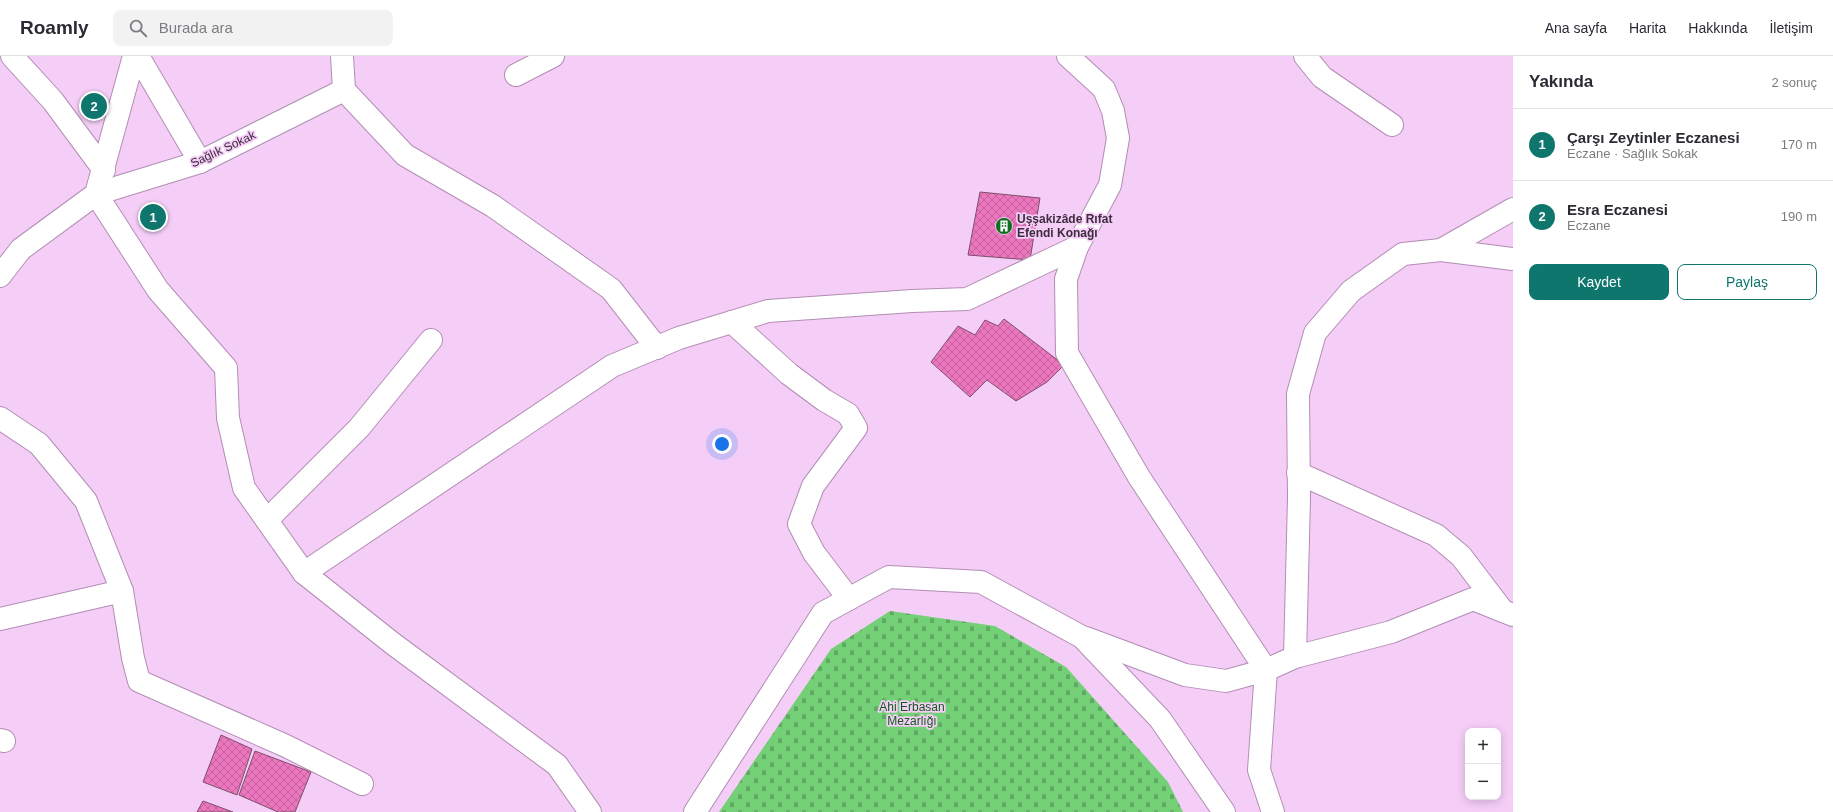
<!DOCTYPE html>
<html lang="tr">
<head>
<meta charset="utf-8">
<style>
  :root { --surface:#fff; --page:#f2f2f3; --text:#2b2b33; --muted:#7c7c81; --line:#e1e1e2; --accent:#0f766e }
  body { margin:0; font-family:Arial,sans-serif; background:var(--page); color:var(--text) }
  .controls { position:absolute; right:12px; bottom:12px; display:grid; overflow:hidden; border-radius:8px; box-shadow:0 2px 10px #0003 }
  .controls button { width:36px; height:36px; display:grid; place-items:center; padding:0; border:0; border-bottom:1px solid var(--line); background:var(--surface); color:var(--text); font:20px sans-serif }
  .you { position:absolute; left:722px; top:388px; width:14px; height:14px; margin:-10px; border:3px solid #fff; border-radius:50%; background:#1a73e8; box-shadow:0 0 0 6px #1a73e833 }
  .badge { display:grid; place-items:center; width:26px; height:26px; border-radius:50%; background:var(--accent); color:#fff; font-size:13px; font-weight:700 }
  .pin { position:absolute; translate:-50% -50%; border:2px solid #fff; box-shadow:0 1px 4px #0006 }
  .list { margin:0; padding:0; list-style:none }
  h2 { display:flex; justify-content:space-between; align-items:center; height:52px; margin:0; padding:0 16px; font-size:17px }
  h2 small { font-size:13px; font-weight:400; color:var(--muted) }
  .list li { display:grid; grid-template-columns:26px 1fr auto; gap:12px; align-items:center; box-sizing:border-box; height:72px; padding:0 16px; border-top:1px solid var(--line) }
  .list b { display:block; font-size:15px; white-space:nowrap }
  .list p { margin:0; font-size:13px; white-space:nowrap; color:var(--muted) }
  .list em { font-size:13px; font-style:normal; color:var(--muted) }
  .actions { display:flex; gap:8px; padding:12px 16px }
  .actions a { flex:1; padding:9px 0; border:1px solid var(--accent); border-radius:8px; text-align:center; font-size:14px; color:var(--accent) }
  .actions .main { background:var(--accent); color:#fff }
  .icon { flex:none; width:22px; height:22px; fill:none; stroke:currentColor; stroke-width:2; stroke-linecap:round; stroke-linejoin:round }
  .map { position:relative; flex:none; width:1513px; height:756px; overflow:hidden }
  header { display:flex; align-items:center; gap:24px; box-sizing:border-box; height:56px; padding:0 20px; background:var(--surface); border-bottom:1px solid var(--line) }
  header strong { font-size:19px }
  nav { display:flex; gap:22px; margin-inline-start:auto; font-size:14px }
  .search { width:280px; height:36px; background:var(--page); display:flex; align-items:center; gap:10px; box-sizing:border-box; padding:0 14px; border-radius:8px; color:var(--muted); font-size:15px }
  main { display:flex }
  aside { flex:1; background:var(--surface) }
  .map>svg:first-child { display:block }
</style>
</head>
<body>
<header>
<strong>Roamly</strong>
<div class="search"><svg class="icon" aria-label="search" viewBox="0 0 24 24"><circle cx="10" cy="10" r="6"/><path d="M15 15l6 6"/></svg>Burada ara</div>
<nav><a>Ana sayfa</a><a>Harita</a><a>Hakkında</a><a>İletişim</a></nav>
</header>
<main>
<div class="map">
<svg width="1513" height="756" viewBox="0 0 1513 756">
  <defs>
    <pattern id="cemetery-stones" width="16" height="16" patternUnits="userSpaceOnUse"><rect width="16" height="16" fill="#73d076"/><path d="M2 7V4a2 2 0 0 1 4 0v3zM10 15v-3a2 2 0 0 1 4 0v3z" fill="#60a962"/></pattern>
    <pattern id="building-cross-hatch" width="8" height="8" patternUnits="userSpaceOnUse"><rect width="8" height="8" fill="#ed77bf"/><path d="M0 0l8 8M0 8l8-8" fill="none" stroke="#c1629d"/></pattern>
  </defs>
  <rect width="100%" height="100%" fill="#f5cef7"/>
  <polygon fill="url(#cemetery-stones)" points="890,555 995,570 1066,611 1168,726 1183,756 719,756 831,593"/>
  <g fill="url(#building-cross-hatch)" stroke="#7c4f69">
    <polygon points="980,136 1040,142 1030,204 968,199"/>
    <polygon points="1004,263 1064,309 1047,326 1016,345 987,324 970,341 931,306 958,270 975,279 985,264 998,270"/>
    <polygon points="221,679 252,693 237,739 203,726"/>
    <polygon points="255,695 311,716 295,756 278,756 239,739"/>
    <polygon points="203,745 233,756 197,756"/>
  </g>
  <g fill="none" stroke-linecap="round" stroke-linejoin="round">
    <g stroke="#b28db4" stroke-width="24">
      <g id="minor">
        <polyline points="12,0 53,45 104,114"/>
        <polyline points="138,0 200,106"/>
        <polyline points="342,0 344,34 405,99 493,150 611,233 657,292"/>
        <polyline points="1068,0 1104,33 1113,55 1118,82 1110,129 1077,191 1066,223 1067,297 1139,421 1266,614 1259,714 1273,756"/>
        <polyline points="1305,0 1322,21 1392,69"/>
        <polyline points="516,19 553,0"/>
        <polyline points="344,34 200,106 96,138 158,234 226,312 228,362 244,432 304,517 392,587 557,709 590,756"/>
        <polyline points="1441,194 1513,153"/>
        <polyline points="0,220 21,193 96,138 134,0"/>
        <polyline points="732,266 789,318 824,344 848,358 856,372 813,430 799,468 814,497 849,543"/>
        <polyline points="0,362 39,388 86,445 122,535 133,602 139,625 286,690 362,728"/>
        <polyline points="1298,417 1436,479 1461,500 1502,554"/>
        <polyline points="267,464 359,372 431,284"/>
        <polyline points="304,517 612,310 679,282 768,255 912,245 967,243 1077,191"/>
        <polyline points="0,563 122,535"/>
        <polyline points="1086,582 1185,619 1226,625 1266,614 1295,601 1391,576 1473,543 1513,559"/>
        <polyline points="1295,601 1299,442 1298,338 1315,277 1351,235 1403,198 1441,194 1513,203"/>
        <polyline points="0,684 4,685"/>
        <polyline points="695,756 823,557 889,521 981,526 1082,581 1160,663 1224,756"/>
      </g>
    </g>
    <use href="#minor" stroke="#fff" stroke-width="22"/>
  </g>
  <defs>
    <g id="building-disc" transform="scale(0.9)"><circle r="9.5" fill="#0e6f1d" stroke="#f5cef7"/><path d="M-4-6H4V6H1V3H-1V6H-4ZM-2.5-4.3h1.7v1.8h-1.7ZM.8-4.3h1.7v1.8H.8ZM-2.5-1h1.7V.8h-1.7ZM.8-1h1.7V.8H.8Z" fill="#fff"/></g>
  </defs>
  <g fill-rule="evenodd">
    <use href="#building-disc" x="1004" y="170"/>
  </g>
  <g text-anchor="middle" stroke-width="3.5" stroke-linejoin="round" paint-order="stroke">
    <g font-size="12" fill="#3d2d3e" stroke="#f5cef7">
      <text transform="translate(223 93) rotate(-25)" y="4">Sağlık Sokak</text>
    </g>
    <g font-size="12" font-weight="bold" fill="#3d2d3e" stroke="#f5cef7" text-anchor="start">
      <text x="1017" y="167">Uşşakizâde Rıfat<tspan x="1017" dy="14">Efendi Konağı</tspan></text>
    </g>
    <g font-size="12" fill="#125a1a" stroke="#f5cef7">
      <text x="912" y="655">Ahi Erbasan<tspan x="912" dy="14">Mezarlığı</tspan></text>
    </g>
  </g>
</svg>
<div class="controls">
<button>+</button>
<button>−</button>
</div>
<div class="you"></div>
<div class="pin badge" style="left:153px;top:161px">1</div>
<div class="pin badge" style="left:94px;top:50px">2</div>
</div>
<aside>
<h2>Yakında<small>2 sonuç</small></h2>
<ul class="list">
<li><span class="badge">1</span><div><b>Çarşı Zeytinler Eczanesi</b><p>Eczane · Sağlık Sokak</p></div><em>170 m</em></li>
<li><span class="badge">2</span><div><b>Esra Eczanesi</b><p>Eczane</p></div><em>190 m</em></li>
</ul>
<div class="actions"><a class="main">Kaydet</a><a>Paylaş</a></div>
</aside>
</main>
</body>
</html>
